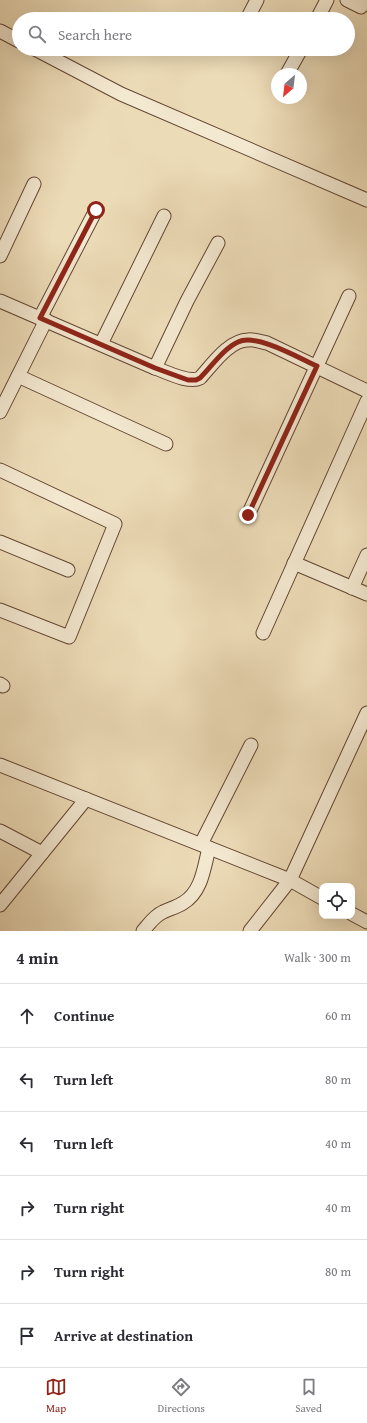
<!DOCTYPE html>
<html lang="en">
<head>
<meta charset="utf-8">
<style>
  :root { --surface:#fff; --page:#f2f2f3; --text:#2b2b33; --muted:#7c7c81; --line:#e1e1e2; --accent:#8f2418 }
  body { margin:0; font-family:"Gentium Book Plus",serif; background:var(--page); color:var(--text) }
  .controls { position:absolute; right:12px; bottom:12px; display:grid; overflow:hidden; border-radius:8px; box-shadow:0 4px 16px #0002 }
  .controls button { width:36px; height:36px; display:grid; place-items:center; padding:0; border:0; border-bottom:1px solid var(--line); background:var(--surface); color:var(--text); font:20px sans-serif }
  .compass { position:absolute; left:271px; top:68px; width:36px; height:36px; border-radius:50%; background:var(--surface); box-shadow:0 4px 16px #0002; rotate:208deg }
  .stop { position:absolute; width:12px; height:12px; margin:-9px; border:3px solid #8f2418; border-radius:50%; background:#fff }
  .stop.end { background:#8f2418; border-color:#fff; box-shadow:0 1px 4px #0008 }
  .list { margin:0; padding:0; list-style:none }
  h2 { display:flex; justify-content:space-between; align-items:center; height:52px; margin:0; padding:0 16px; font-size:17px }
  h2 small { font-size:13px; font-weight:400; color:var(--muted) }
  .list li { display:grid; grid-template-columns:26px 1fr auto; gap:12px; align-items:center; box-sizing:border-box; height:64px; padding:0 16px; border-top:1px solid var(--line) }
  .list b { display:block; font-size:15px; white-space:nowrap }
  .list em { font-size:13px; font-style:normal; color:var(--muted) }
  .icon { flex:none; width:22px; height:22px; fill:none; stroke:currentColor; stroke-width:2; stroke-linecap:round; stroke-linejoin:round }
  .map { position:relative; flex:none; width:367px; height:931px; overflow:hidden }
  .search { position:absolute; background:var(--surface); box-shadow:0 4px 16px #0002; left:12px; right:12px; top:12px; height:44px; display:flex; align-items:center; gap:10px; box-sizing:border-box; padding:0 14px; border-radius:22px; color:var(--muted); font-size:15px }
  .sheet { height:436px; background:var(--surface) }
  nav { display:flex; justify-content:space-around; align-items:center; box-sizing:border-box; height:56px; border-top:1px solid var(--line); background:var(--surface); font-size:11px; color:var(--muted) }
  nav a { display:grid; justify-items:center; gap:2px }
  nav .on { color:var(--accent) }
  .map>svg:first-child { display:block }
</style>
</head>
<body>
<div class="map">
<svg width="367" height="931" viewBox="0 0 367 931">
  <rect width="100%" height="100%" fill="#ecdbb7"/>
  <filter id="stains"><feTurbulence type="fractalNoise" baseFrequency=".005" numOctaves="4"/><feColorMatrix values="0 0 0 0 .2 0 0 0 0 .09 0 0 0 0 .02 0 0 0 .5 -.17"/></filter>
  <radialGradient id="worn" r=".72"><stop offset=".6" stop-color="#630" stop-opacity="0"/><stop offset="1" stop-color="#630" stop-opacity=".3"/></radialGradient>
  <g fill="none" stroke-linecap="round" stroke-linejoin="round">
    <g stroke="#644633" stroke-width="15">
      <g id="street">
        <polyline points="347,0 361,7 365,0"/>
        <polyline points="247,19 257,0"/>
        <polyline points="317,19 327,0"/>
        <polyline points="0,31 19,41"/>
        <polyline points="35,49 121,94 367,200"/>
        <polyline points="287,74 301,49"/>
        <polyline points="0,256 34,184"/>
        <polyline points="0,301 155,368 187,301 218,243"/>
        <polyline points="40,318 96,210"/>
        <polyline points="101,344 164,216"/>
        <path d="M155,368C167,372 189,384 200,378C212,365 229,340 248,340C254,339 261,342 267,343L367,391"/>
        <polyline points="18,376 166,444"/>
        <polyline points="0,412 46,320"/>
        <polyline points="0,470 115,524 69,637 0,610"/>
        <polyline points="248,515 349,296"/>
        <polyline points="0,542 68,570"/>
        <polyline points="294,563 367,594"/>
        <polyline points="352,588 367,555"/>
        <polyline points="263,633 367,401"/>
        <polyline points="0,684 3,686"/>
        <polyline points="0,765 290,880 322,898"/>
        <polyline points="0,831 42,853"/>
        <polyline points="201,844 251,745"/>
        <polyline points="0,905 86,799"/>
        <polyline points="352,914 367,922"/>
        <path d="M143,931C149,924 154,916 163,912C169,909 177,907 183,903C202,892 204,867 209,848"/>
        <polyline points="250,931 290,880 367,713"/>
      </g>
    </g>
    <use href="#street" stroke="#f3e8d0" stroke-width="13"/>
  </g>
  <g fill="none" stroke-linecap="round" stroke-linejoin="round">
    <path stroke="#8f2418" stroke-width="5" d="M96,210L40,318L155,368L188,380H196L200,378C212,366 223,349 238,342C256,333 299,358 317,366L248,515"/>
  </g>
  <rect width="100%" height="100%" filter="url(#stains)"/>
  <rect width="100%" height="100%" fill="url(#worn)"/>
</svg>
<div class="controls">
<button><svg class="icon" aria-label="locate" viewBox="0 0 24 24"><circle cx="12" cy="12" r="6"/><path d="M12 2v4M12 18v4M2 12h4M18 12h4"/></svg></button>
</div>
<svg class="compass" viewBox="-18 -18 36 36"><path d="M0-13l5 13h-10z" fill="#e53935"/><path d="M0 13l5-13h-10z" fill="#7c7c81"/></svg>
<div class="stop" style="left:96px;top:210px"></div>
<div class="stop end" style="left:248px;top:515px"></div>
<div class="search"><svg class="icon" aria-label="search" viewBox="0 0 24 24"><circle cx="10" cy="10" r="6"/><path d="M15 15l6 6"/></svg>Search here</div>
</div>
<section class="sheet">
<h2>4 min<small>Walk · 300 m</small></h2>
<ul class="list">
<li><svg class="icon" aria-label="ahead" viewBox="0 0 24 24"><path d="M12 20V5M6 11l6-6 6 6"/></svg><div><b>Continue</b></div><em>60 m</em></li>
<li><svg class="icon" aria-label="left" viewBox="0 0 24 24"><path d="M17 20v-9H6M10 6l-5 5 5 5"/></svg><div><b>Turn left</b></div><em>80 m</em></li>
<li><svg class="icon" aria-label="left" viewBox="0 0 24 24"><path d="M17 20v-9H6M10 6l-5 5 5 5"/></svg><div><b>Turn left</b></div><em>40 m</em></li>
<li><svg class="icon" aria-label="right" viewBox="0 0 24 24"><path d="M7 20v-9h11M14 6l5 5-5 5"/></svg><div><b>Turn right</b></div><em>40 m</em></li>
<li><svg class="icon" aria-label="right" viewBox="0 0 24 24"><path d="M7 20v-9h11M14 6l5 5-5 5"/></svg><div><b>Turn right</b></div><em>80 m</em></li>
<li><svg class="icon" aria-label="arrive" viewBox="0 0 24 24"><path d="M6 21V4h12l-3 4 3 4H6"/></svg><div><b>Arrive at destination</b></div></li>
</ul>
</section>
<nav>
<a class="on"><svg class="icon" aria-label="map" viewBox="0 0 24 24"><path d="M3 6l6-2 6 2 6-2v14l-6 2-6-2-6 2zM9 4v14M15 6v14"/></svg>Map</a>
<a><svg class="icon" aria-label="directions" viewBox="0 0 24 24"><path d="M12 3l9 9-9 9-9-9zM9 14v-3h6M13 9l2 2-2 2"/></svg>Directions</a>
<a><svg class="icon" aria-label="saved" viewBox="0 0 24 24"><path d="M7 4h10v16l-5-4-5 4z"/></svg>Saved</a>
</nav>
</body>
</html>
